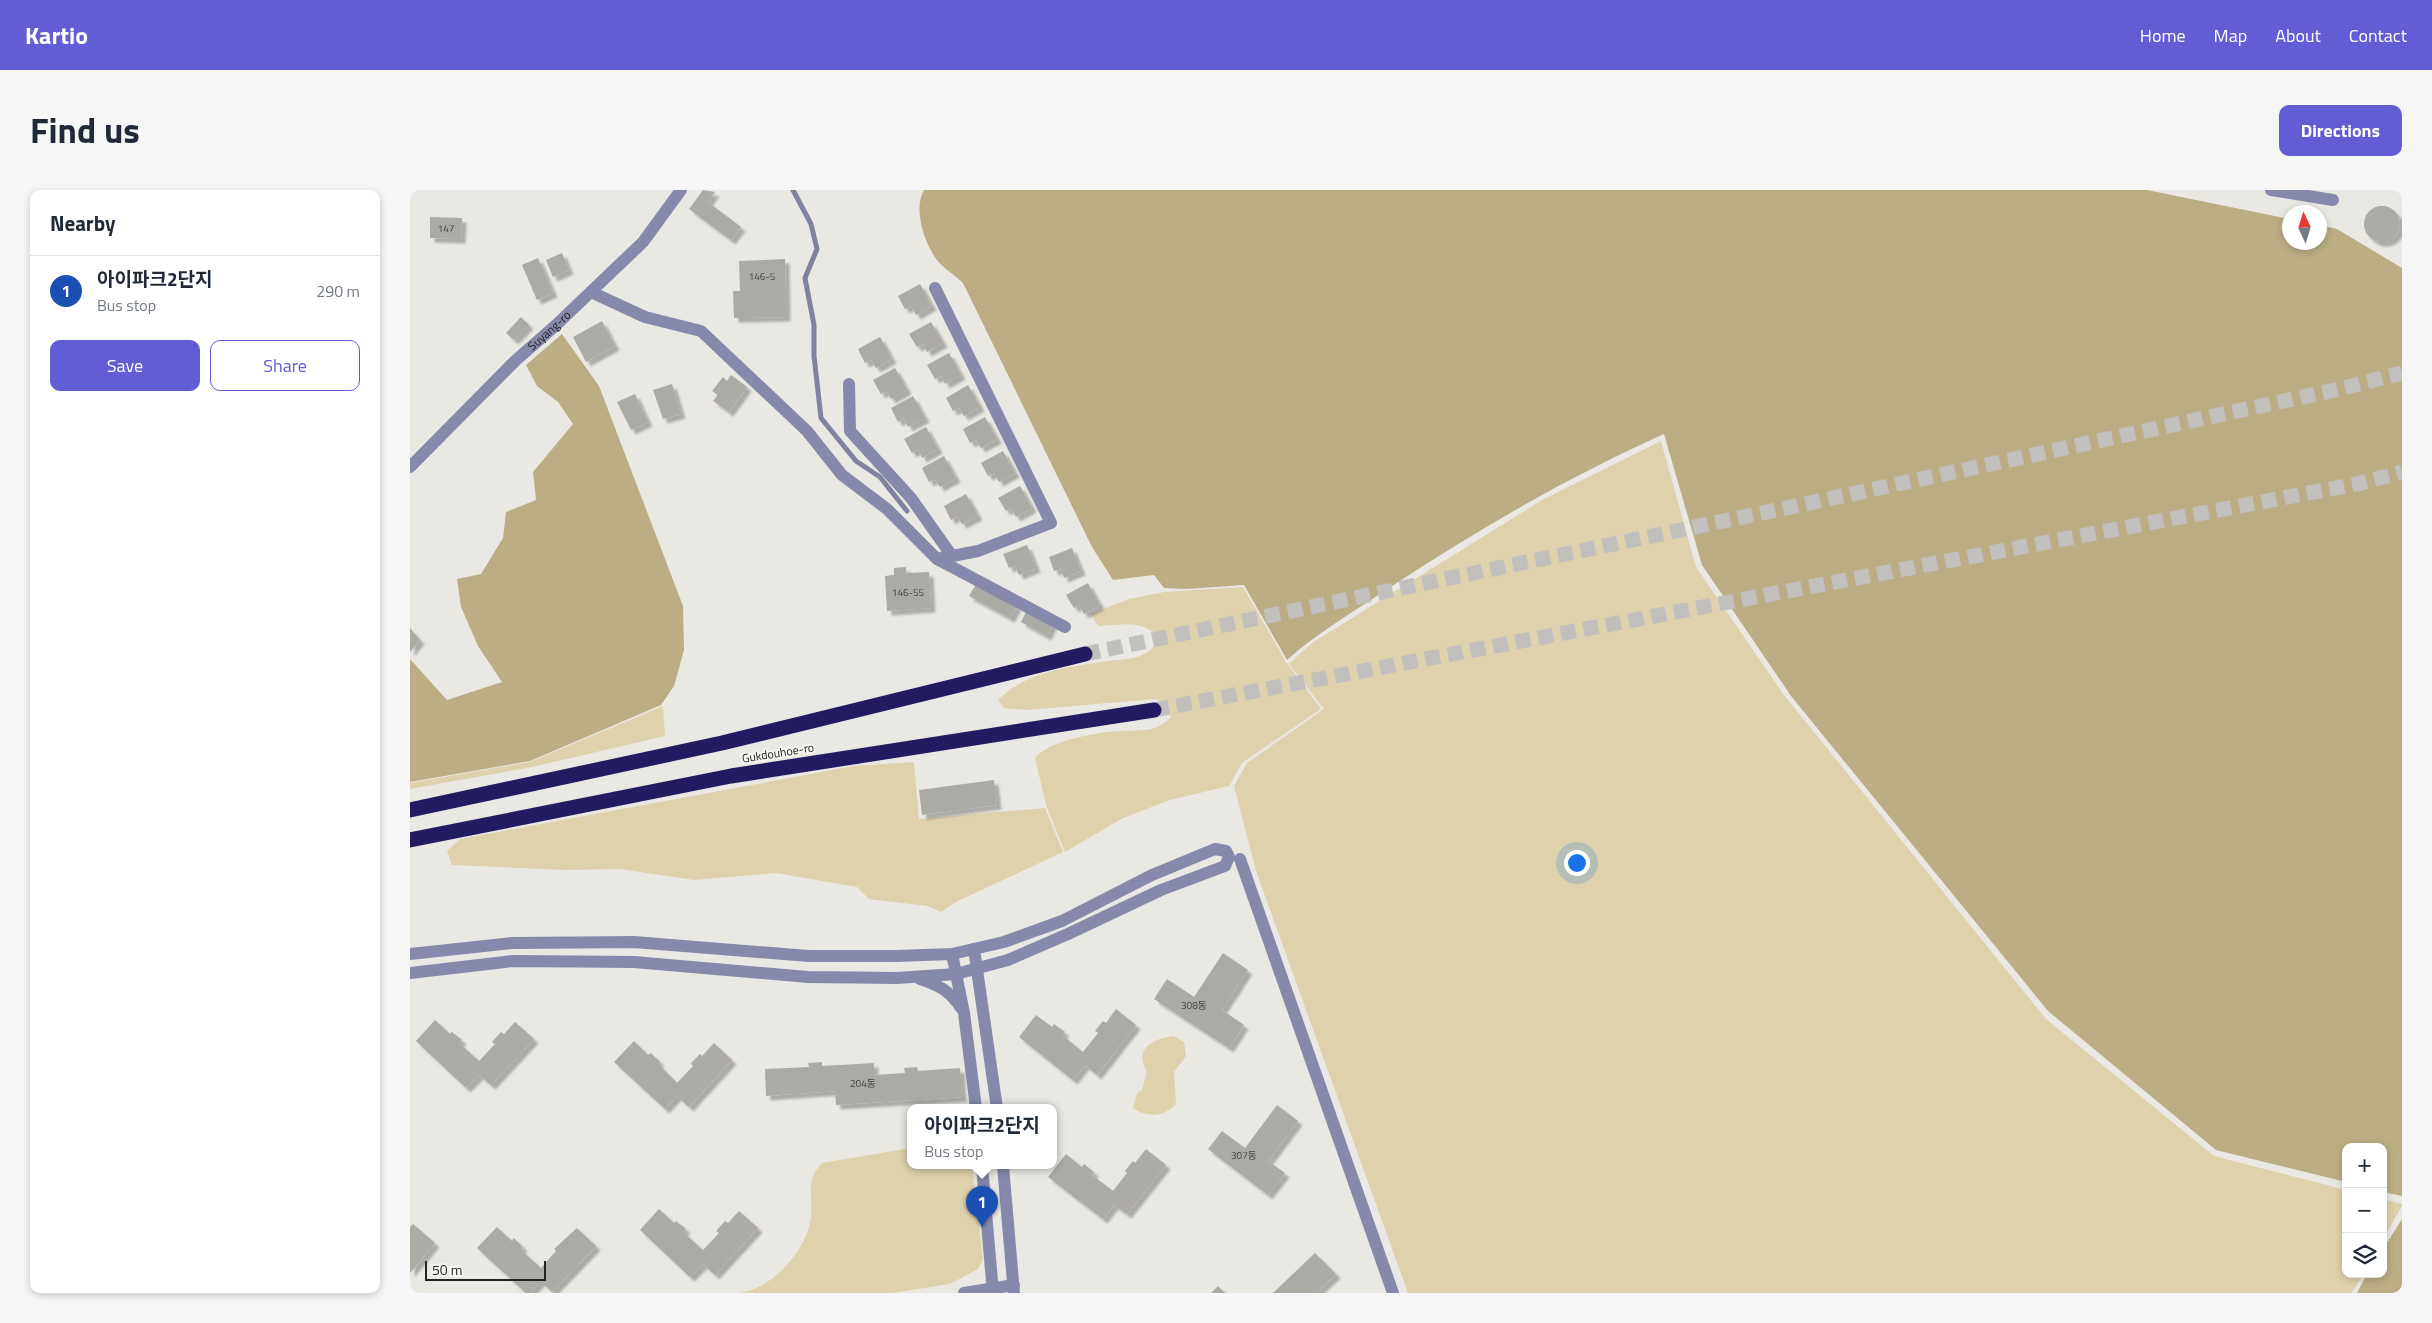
<!DOCTYPE html>
<html lang="en">
<head>
<meta charset="utf-8">
<style>
  :root { --surface:#fff; --page:#f6f6f7; --text:#1f2937; --muted:#747a83; --line:#e0e1e3; --accent:#625cd5 }
  body { margin:0; font-family:"Titillium Web","Noto Sans KR",sans-serif; background:var(--page); color:var(--text) }
  .controls { position:absolute; right:15px; bottom:15px; display:grid; overflow:hidden; border-radius:10px; box-shadow:0 2px 8px #0003 }
  .controls button { width:45px; height:45px; display:grid; place-items:center; padding:0; border:0; border-bottom:1px solid var(--line); background:var(--surface); color:var(--text); font:25px sans-serif }
  .compass { position:absolute; left:1872px; top:15px; width:45px; height:45px; border-radius:50%; background:var(--surface); box-shadow:0 2px 8px #0003; rotate:356deg }
  .scale { position:absolute; left:15px; bottom:12px; width:121px; box-sizing:border-box; padding-left:5px; border:2px solid #222220; border-top:0; font-size:14px; line-height:18px; white-space:nowrap; color:#222220; -webkit-text-stroke:4px #f7f5f0; paint-order:stroke }
  .you { position:absolute; left:1166px; top:672px; width:18px; height:18px; margin:-12px; border:4px solid #fff; border-radius:50%; background:#1a73e8; box-shadow:0 0 0 8px #1a73e833 }
  .badge { display:grid; place-items:center; width:32px; height:32px; border-radius:50%; background:var(--accent); color:#fff; font-size:16px; font-weight:700 }
  .pin { position:absolute; translate:-50% -41px; filter:drop-shadow(0 1px 2px #0008) }
  .pin::after { content:''; position:absolute; top:26px; width:18px; height:15px; background:inherit; clip-path:polygon(0 0,100% 0,50% 100%) }
  .popup { position:absolute; left:497px; top:914px; width:150px; height:65px; box-sizing:border-box; display:grid; place-content:center; border-radius:10px; background:var(--surface); filter:drop-shadow(0 1px 4px #0005); font-size:16px; white-space:nowrap; color:var(--muted) }
  .popup b { font-size:19px; color:var(--text) }
  .popup::after { content:''; position:absolute; left:50%; top:100%; margin-left:-10px; border:10px solid transparent; border-top-color:var(--surface) }
  .list { margin:0; padding:0; list-style:none }
  h2 { display:flex; justify-content:space-between; align-items:center; height:65px; margin:0; padding:0 20px; font-size:21px }
  h2 small { font-size:16px; font-weight:400; color:var(--muted) }
  .list li { display:grid; grid-template-columns:32px 1fr auto; gap:15px; align-items:center; box-sizing:border-box; height:70px; padding:0 20px; border-top:1px solid var(--line) }
  .list b { display:block; font-size:19px; white-space:nowrap }
  .list p { margin:0; font-size:16px; white-space:nowrap; color:var(--muted) }
  .list em { font-size:16px; font-style:normal; color:var(--muted) }
  .actions { display:flex; gap:10px; padding:15px 20px }
  .actions a { flex:1; padding:11px 0; border:1px solid var(--accent); border-radius:10px; text-align:center; font-size:18px; color:var(--accent) }
  .actions .main { background:var(--accent); color:#fff }
  .icon { flex:none; width:28px; height:28px; fill:none; stroke:currentColor; stroke-width:2; stroke-linecap:round; stroke-linejoin:round }
  .map { position:relative; flex:none; width:1992px; height:1103px; overflow:hidden; border-radius:10px }
  header { display:flex; align-items:center; gap:30px; box-sizing:border-box; height:70px; padding:0 25px; background:var(--accent); color:#fff }
  header strong { font-size:24px }
  nav { display:flex; gap:28px; margin-inline-start:auto; font-size:18px }
  .intro { display:flex; align-items:center; justify-content:space-between; box-sizing:border-box; height:120px; padding:0 30px }
  h1 { margin:0; font-size:35px }
  .button { padding:12px 22px; border-radius:10px; background:var(--accent); color:#fff; font-size:18px; font-weight:700 }
  main { display:flex; gap:30px; padding:0 30px }
  aside { flex:1; background:var(--surface); border-radius:10px; box-shadow:0 2px 8px #0003 }
  .map>svg:first-child { display:block }
</style>
</head>
<body>
<header>
<strong>Kartio</strong>
<nav><a>Home</a><a>Map</a><a>About</a><a>Contact</a></nav>
</header>
<div class="intro"><h1>Find us</h1><a class="button">Directions</a></div>
<main>
<aside>
<h2>Nearby<small></small></h2>
<ul class="list">
<li><span class="badge" style="background:#1a4fb4">1</span><div><b>아이파크2단지</b><p>Bus stop</p></div><em>290 m</em></li>
</ul>
<div class="actions"><a class="main">Save</a><a>Share</a></div>
</aside>
<div class="map">
<svg width="1992" height="1103" viewBox="0 0 1992 1103">
  <defs>
    <filter id="shadow"><feDropShadow dx="4.5" dy="4.5" stdDeviation="1" flood-color="#0004"/></filter>
  </defs>
  <rect width="100%" height="100%" fill="#e9e8e3"/>
  <g fill="#ded2ac">
    <polygon points="1251,251 1286,377 1374,505 1636,829 1804,966 1936,1000 1936,1084 1953,1084 1942,1103 998,1103 846,681 824,596 837,573 914,519 879,474 902,453 1132,310"/>
    <path d="M833,397L876,472L911,519L832,573L819,596L760,610L713,628L655,662L636,615L625,568C639,550 689,542 711,541C731,540 746,543 761,527L756,513L746,509L616,520L594,518L588,510C614,483 657,477 692,472C703,470 716,470 727,467C738,463 745,458 748,447C733,429 710,435 688,436L681,424L719,409L754,402Z"/>
    <polygon points="253,516 255,546 122,577 0,599 0,593 120,572"/>
    <polygon points="504,572 509,629 635,618 653,662 546,712 531,722 518,716 459,709 447,697 366,683 284,690 210,679 155,680 42,675 37,661 50,649 444,576"/>
    <path d="M764,846L774,852L776,866L764,882L766,914C754,927 738,928 723,918L727,903L732,900L737,881C723,859 744,848 764,846Z"/>
    <path d="M501,958V976H562L573,1069L568,1079L540,1094L482,1103H330C364,1097 396,1061 401,1028C403,1015 399,1001 402,989C403,984 409,977 412,973Z"/>
    <polygon points="1973,1009 1992,1014 1992,1016 1973,1049"/>
  </g>
  <g fill="#bbae85">
    <path d="M514,0H1737L1879,29L1880,52H1910V35L1927,39L1992,78V1006L1973,1002V957H1936V992L1806,960L1638,821L1381,506L1292,375L1254,244C1158,287 1067,340 979,398C945,421 908,442 877,470L834,395L777,399L754,398L744,385L703,390L682,357L553,93C545,85 533,78 527,70C514,53 503,19 514,0Z"/>
    <polygon points="152,144 189,196 273,416 274,460 264,496 251,515 120,571 0,592 0,469 37,510 92,492 68,456 51,417 47,389 71,384 93,348 96,322 126,310 123,282 163,234 148,212 127,196 116,175"/>
    <polygon points="1992,1029 1992,1103 1947,1103 1957,1084 1973,1084 1973,1059"/>
  </g>
  <g fill="none" stroke-linecap="round" stroke-linejoin="round">
    <polyline stroke="#80839f" stroke-width="5" points="383,0 401,34 407,59 395,88 404,135 404,166 411,228 446,271 470,287 497,321"/>
  </g>
  <g fill="#abaaa5" filter="url(#shadow)">
    <polygon points="293,0 305,2 298,12 331,37 321,50 279,19"/>
    <circle cx="1972" cy="34" r="18"/>
    <polygon points="20,27 52,28 51,49 20,48"/>
    <polygon points="152,63 159,80 143,87 136,70"/>
    <polygon points="128,68 143,103 127,110 112,75"/>
    <polygon points="375,69 376,127 324,128 323,101 330,101 329,71"/>
    <polygon points="510,94 522,116 506,125 501,116 495,119 488,106"/>
    <polygon points="111,127 119,135 104,150 96,143"/>
    <polygon points="192,131 205,156 176,172 163,147"/>
    <polygon points="521,132 533,153 517,162 513,154 507,157 499,144"/>
    <polygon points="470,147 482,169 466,178 461,170 455,173 448,159"/>
    <polygon points="539,163 551,185 535,194 531,186 525,189 517,175"/>
    <polygon points="485,178 497,200 481,209 476,201 471,204 463,190"/>
    <polygon points="321,185 337,197 319,222 303,211 308,205 302,201 313,187 317,191"/>
    <polygon points="262,194 271,224 253,229 243,200"/>
    <polygon points="558,195 570,217 554,226 549,218 543,221 536,208"/>
    <polygon points="225,204 238,232 221,240 207,212"/>
    <polygon points="503,206 515,228 498,237 494,228 488,232 481,218"/>
    <polygon points="575,227 587,249 571,258 566,250 560,253 553,239"/>
    <polygon points="516,237 528,259 512,268 508,259 502,263 494,249"/>
    <polygon points="593,261 605,283 589,292 584,283 578,286 571,273"/>
    <polygon points="534,266 546,288 530,297 525,289 519,292 512,278"/>
    <polygon points="610,296 622,318 606,327 601,318 596,321 588,308"/>
    <polygon points="556,304 568,326 552,334 547,326 541,330 534,316"/>
    <polygon points="617,355 626,378 609,385 605,376 599,378 593,364"/>
    <polygon points="662,358 671,381 654,388 651,379 644,381 639,367"/>
    <polygon points="496,377 496,383 519,382 521,418 477,421 475,386 484,385 484,378"/>
    <polygon points="678,393 690,415 674,424 669,415 664,418 656,405"/>
    <polygon points="566,394 607,416 600,428 559,406"/>
    <polygon points="617,420 643,433 637,446 611,432"/>
    <polygon points="0,438 10,450 0,462"/>
    <polygon points="584,590 587,615 512,625 509,600"/>
    <polygon points="813,763 838,780 812,820 834,835 819,858 744,809 757,789 784,807"/>
    <polygon points="706,819 726,835 687,885 675,875 663,890 609,847 626,825 642,837 644,834 655,842 652,845 673,862 688,843 685,841 693,831 696,833"/>
    <polygon points="25,830 40,844 42,842 52,850 49,853 69,871 85,854 82,852 91,842 94,844 105,832 124,849 81,895 69,885 56,898 6,851"/>
    <polygon points="224,851 238,865 241,863 250,872 248,874 267,893 283,876 281,873 290,864 292,866 304,853 322,870 279,917 267,906 255,919 204,872"/>
    <polygon points="412,872 412,876 464,873 464,885 495,883 494,878 507,877 508,881 550,878 552,907 426,915 425,901 356,906 355,879 399,877 398,873"/>
    <polygon points="867,915 888,931 858,971 875,983 858,1005 798,959 812,941 835,958"/>
    <polygon points="736,959 756,975 717,1024 704,1015 693,1029 638,987 656,964 672,977 674,974 684,982 682,985 703,1001 717,983 715,981 723,971 725,973"/>
    <polygon points="249,1019 264,1033 266,1031 276,1039 273,1042 293,1060 309,1043 306,1041 315,1031 318,1033 329,1021 348,1038 305,1085 293,1074 280,1087 230,1040"/>
    <polygon points="3,1034 25,1053 0,1083 0,1037"/>
    <polygon points="87,1037 102,1051 104,1048 113,1057 111,1060 131,1078 146,1061 144,1059 167,1038 186,1056 142,1102 131,1091 120,1103 116,1103 67,1058"/>
    <polygon points="905,1063 926,1084 906,1103 863,1103"/>
    <polygon points="808,1096 815,1103 801,1103"/>
  </g>
  <g fill="none" stroke-linecap="round" stroke-linejoin="round">
    <g stroke="#c1c0bc" stroke-width="15" stroke-dasharray="15 8" stroke-linecap="butt">
      <polyline points="675,464 1381,317 1925,200 1992,183"/>
      <polyline points="744,520 1947,294 1992,282"/>
    </g>
    <g stroke="#8689ac" stroke-width="12">
      <polyline points="1861,0 1923,10"/>
      <polyline points="525,98 641,333 568,361 527,369"/>
      <polyline points="181,102 235,127 291,141 397,241 432,285 477,319 527,369 655,437"/>
      <polyline points="439,194 440,241 501,308 542,366"/>
      <path id="s1" d="M0,277L105,171L145,136L233,52L271,0"/>
      <polyline points="830,669 983,1103"/>
      <polyline points="564,759 587,918"/>
      <polyline points="0,764 102,753 224,752 399,766 486,766 542,764 594,752 652,731 742,685 805,659 816,661 819,667 815,676 751,700 658,744 598,770 546,784 487,788 398,787 224,772 103,771 0,783"/>
      <polyline points="542,764 554,823 566,918"/>
      <path d="M510,789C529,795 540,801 551,818"/>
      <polyline points="572,976 583,1103"/>
      <polyline points="593,976 604,1103"/>
      <polyline points="554,1103 604,1095"/>
    </g>
    <g stroke="#231b61" stroke-width="15">
      <polyline points="0,620 312,553 675,464"/>
      <polyline points="0,650 321,586 744,520"/>
    </g>
  </g>
  <g text-anchor="middle" stroke-width="4" stroke-linejoin="round" paint-order="stroke">
    <g font-size="10" fill="#444441">
      <text x="36" y="42">147</text>
      <text x="352" y="90">146-5</text>
      <text x="498" y="406">146-55</text>
      <text x="784" y="819">308동</text>
      <text x="453" y="897">204동</text>
      <text x="834" y="969">307동</text>
    </g>
    <g font-size="12" fill="#222220" stroke="#f7f5f0">
      <text dy="4" stroke="none"><textPath href="#s1" startOffset="195">Suyang-ro</textPath></text>
      <text transform="translate(368 563) rotate(-9)" y="4">Gukdouhoe-ro</text>
    </g>
  </g>
</svg>
<div class="controls">
<button>+</button>
<button>−</button>
<button><svg class="icon" aria-label="layers" viewBox="0 0 24 24"><path d="M12 4l9 5-9 5-9-5zM3 14l9 5 9-5"/></svg></button>
</div>
<svg class="compass" viewBox="-18 -18 36 36"><path d="M0-13l5 13h-10z" fill="#e53935"/><path d="M0 13l5-13h-10z" fill="#747a83"/></svg>
<div class="scale">50 m</div>
<div class="you"></div>
<div class="pin badge" style="left:572px;top:1037px;background:#1a4fb4">1</div>
<div class="popup"><b>아이파크2단지</b>Bus stop</div>
</div>
</main>
</body>
</html>
